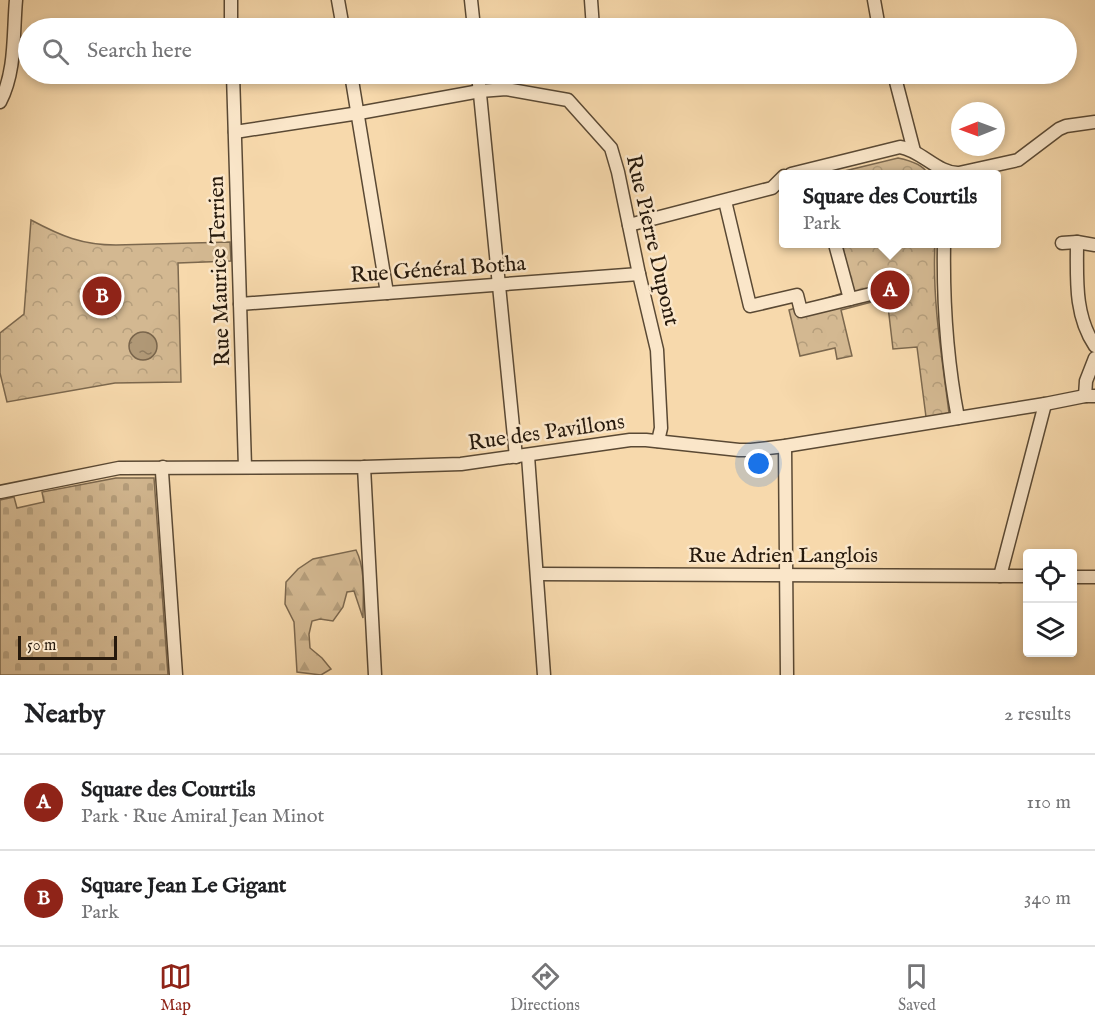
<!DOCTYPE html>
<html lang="en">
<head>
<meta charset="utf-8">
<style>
  :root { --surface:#fff; --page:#f6f6f6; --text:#202124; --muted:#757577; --line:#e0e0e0; --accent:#8f2418 }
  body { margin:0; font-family:"IM FELL English",serif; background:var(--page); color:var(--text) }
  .controls { position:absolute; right:18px; bottom:18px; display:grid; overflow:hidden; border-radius:6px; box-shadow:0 3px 9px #0003 }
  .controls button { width:54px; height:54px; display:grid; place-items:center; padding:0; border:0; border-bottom:2px solid var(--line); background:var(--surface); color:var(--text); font:30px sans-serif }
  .compass { position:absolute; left:951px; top:102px; width:54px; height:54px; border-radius:50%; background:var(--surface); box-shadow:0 3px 9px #0003; rotate:269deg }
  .scale { position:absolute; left:18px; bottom:15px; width:99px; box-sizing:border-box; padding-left:6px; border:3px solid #26190c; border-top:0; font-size:16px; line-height:21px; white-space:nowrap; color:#26190c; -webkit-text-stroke:4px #fae6c9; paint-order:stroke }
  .you { position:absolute; left:759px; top:464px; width:21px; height:21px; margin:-15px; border:4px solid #fff; border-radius:50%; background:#1a73e8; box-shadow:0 0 0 9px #1a73e833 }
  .badge { display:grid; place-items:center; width:39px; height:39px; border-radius:50%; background:var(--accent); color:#fff; font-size:20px; font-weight:700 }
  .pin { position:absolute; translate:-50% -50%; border:3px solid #fff; box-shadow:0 2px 6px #0006 }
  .popup { position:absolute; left:779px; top:170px; width:222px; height:78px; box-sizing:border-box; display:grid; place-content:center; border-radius:6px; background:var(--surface); filter:drop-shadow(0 2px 4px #0005); font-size:20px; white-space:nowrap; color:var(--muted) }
  .popup b { font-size:22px; color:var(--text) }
  .popup::after { content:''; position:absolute; left:50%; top:100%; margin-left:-12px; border:12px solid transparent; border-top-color:var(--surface) }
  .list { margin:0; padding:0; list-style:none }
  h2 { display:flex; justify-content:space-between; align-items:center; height:78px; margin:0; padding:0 24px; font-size:26px }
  h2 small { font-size:20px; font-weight:400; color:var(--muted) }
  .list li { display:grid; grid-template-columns:39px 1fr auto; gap:18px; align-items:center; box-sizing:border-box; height:96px; padding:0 24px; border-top:2px solid var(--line) }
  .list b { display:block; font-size:22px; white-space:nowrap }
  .list p { margin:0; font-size:20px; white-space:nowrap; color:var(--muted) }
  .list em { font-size:20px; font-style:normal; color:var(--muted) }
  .icon { flex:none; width:33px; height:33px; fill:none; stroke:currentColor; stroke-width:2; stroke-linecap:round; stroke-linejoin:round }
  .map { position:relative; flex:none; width:1095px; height:675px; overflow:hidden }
  .search { position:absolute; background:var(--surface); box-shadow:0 3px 9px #0003; left:18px; right:18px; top:18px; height:66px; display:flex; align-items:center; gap:15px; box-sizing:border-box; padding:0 21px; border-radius:33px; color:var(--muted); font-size:22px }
  .sheet { height:270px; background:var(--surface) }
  nav { display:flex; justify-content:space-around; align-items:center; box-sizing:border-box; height:84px; border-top:2px solid var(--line); background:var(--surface); font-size:16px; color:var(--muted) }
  nav a { display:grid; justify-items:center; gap:3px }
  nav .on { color:var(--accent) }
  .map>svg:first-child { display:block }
</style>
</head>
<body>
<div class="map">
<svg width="1095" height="675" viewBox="0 0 1095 675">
  <defs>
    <pattern id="forest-firs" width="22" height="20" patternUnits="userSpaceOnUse" patternTransform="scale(1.5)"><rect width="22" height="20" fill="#d3b891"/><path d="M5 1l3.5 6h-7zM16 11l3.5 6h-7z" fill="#b59e7c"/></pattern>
    <pattern id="cemetery-stones" width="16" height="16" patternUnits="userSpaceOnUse" patternTransform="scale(1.5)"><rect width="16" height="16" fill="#d3b891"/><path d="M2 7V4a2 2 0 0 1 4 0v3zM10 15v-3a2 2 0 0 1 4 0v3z" fill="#b59e7c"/></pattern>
    <pattern id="park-crowns" width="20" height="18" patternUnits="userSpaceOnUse" patternTransform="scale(1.5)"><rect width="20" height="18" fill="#d3b891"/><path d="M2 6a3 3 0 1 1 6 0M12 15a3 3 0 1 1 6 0" fill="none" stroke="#b59e7c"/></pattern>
    <pattern id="water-ripples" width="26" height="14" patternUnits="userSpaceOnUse" patternTransform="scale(1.5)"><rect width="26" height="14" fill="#b09876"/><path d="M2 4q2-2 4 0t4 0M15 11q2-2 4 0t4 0" fill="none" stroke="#8f7b5f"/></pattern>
  </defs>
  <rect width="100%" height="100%" fill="#f7d9ac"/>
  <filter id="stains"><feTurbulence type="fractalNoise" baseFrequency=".00333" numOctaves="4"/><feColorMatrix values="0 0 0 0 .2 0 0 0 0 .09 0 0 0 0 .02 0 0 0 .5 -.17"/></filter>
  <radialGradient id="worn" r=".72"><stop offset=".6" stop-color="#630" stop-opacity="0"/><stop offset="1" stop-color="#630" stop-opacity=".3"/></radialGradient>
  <path fill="url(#forest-firs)" stroke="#7c684e" stroke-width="1.5" d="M356,550C366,570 363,596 363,618L354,591L347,592L343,607L333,621L320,619L312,621L309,634L310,648L322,658L331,669L321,675L297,672L294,622L285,604L286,582L298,569L313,559Z"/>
  <polygon fill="url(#cemetery-stones)" stroke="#7c684e" stroke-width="1.5" points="116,478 154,478 168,675 0,675 0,500 14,497 17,508 44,502 42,492"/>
  <g fill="url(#park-crowns)" stroke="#7c684e" stroke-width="1.5">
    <path d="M898,158C908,160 923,164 928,174H832Z"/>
    <path d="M31,220C61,236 82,245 116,245L230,242L231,261L178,263L181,382L115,383L7,402L0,373V333L24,314Z"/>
    <path d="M842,244H935C932,300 942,357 949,413L926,417L917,347L893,349L887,298L841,310L852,356L837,359L835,348L800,356L789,310L843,293L851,282Z"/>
  </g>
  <circle fill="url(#water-ripples)" stroke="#79654c" stroke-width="1.5" cx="143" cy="346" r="14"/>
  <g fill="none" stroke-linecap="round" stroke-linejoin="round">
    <g stroke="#5a4934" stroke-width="15">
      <g id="minor">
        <polyline points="231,0 231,28"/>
        <polyline points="338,0 343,28"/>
        <polyline points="471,0 474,28"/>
        <polyline points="591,0 593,28"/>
        <polyline points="874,0 879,28"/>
        <polyline points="233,74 245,467"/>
        <polyline points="351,74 387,293"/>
        <polyline points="478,74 516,457"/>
        <polyline points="894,74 914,151"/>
        <path d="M0,102C16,72 13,33 16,0"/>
        <polyline points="235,132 359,113 480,91 506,89 568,100 611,148 618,172 639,274 657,350 661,428 658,441"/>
        <path d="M791,174L900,147C921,150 938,174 959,173L1018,160L1059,129L1066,126L1095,122"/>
        <polyline points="725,201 750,306 797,295 801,311 879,292"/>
        <polyline points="629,225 772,188 784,176"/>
        <path d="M1077,242C1077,278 1074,315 1095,346"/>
        <polyline points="1062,243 1077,242 1095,245"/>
        <polyline points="835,244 850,299"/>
        <path d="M944,244C943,302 947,361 958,418"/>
        <polyline points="240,304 639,274"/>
        <polyline points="1085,396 1086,381 1095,358"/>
        <polyline points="785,446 787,675"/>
        <polyline points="528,456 544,675"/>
        <polyline points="163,467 162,472 176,675"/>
        <polyline points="364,467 375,675"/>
        <polyline points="0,492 119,468 364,467 461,464 630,440 646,440 739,450 751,450 785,446 1045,404 1085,396 1095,396"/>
        <polyline points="538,574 1028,576"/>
        <polyline points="1000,576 1045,404"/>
        <polyline points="1072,577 1095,577"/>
      </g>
    </g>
    <use href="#minor" stroke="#fae6c9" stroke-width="12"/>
  </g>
  <g text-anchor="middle" stroke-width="5" stroke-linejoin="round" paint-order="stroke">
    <g font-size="22" fill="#26190c" stroke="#fae6c9">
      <text transform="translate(654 240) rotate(77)" y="8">Rue Pierre Dupont</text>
      <text transform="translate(438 268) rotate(-4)" y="8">Rue Général Botha</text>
      <text transform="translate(218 271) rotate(-92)" y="8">Rue Maurice Terrien</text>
      <text transform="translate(546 431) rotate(-8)" y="8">Rue des Pavillons</text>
      <text x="783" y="562">Rue Adrien Langlois</text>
    </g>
  </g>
  <rect width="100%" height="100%" filter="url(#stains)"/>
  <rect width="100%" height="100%" fill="url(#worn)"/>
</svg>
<div class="controls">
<button><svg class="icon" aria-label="locate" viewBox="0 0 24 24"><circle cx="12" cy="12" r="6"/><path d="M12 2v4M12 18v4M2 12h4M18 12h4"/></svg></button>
<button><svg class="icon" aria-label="layers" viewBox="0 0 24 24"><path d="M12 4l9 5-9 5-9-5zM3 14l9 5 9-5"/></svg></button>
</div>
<svg class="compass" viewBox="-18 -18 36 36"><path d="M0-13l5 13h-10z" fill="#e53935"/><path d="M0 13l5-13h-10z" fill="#757577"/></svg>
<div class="scale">50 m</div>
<div class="you"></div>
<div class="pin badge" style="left:890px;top:290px">A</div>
<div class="popup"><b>Square des Courtils</b>Park</div>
<div class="pin badge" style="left:102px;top:296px">B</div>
<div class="search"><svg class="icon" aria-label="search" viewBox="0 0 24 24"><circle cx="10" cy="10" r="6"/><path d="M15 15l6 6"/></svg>Search here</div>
</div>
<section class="sheet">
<h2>Nearby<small>2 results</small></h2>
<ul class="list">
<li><span class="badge">A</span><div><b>Square des Courtils</b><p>Park · Rue Amiral Jean Minot</p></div><em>110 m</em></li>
<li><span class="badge">B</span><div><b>Square Jean Le Gigant</b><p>Park</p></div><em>340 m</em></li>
</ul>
</section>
<nav>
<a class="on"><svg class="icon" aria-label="map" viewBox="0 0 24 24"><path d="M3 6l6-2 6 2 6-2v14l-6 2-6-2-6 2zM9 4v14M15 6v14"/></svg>Map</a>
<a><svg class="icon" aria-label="directions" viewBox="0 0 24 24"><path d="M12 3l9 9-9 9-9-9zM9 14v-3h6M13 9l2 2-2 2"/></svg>Directions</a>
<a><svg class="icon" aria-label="saved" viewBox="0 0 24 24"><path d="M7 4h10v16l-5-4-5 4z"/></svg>Saved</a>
</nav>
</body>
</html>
